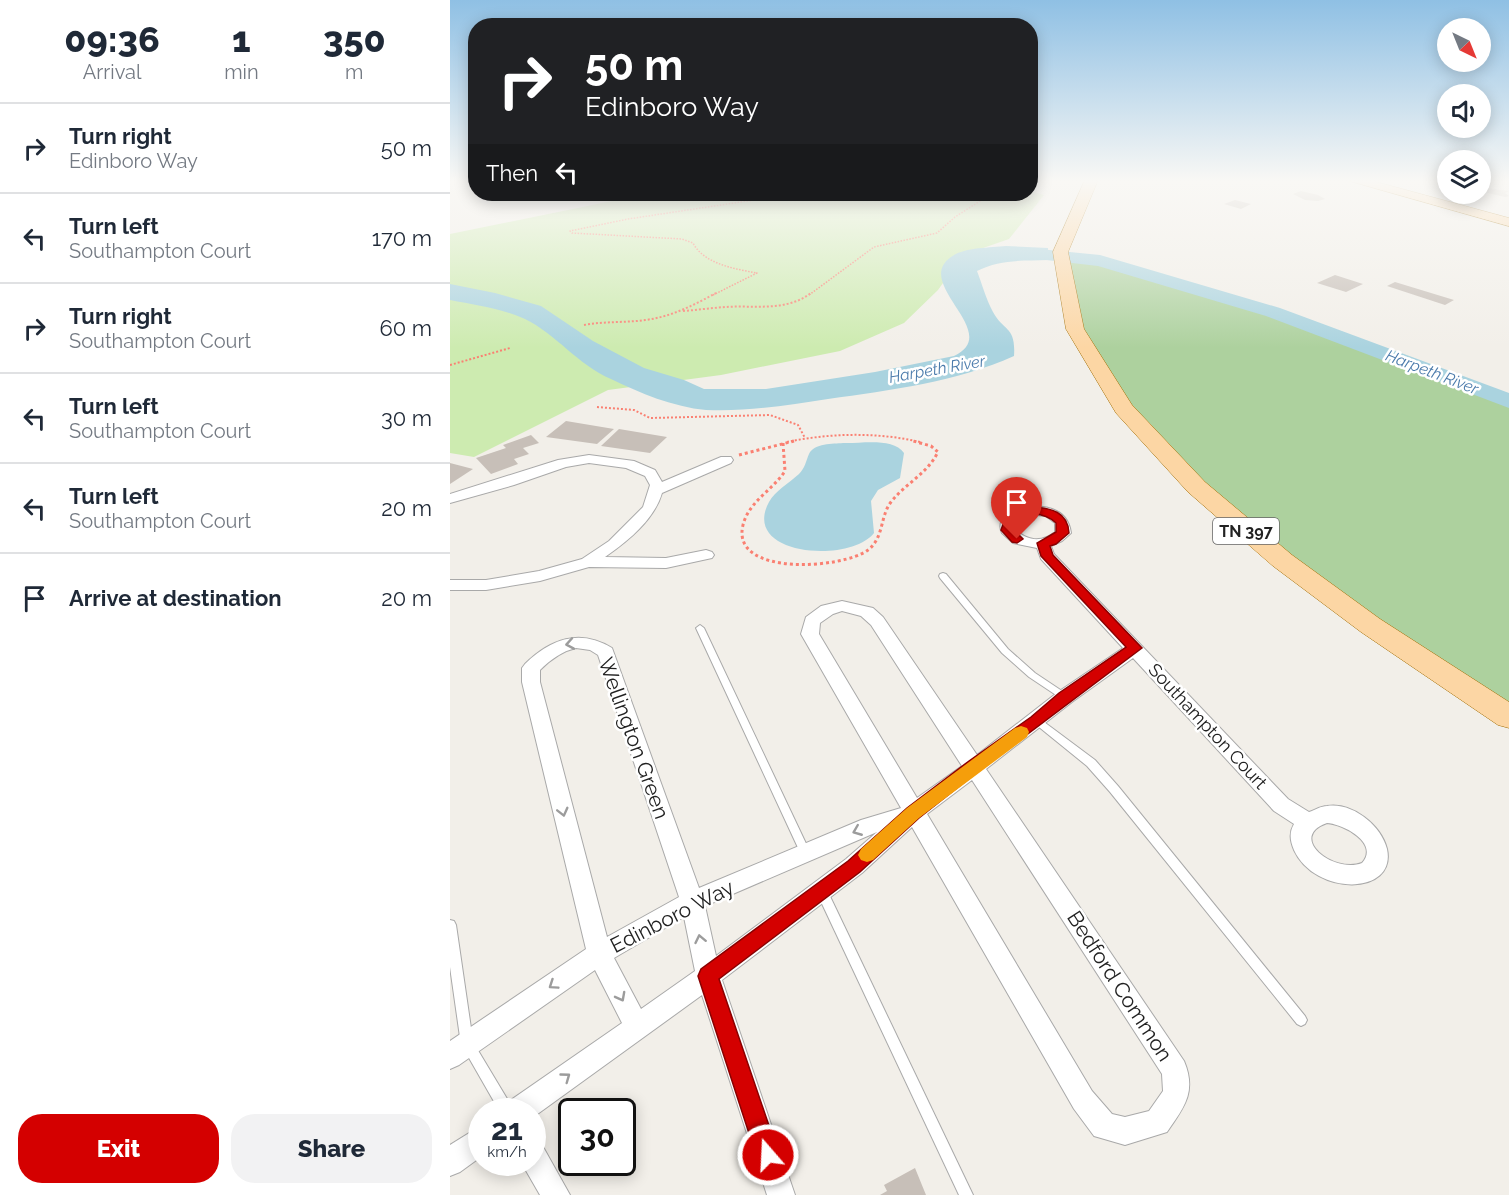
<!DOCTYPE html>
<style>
:root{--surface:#fff;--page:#f2f2f3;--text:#1f2937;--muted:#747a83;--line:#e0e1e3;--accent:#d40000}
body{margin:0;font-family:Raleway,sans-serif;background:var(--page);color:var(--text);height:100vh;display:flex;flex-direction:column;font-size:22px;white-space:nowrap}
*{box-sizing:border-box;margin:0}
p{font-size:20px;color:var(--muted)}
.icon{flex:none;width:33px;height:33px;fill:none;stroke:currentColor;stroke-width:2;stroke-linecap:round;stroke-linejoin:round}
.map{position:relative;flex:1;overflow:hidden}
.drawer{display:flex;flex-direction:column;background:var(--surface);width:450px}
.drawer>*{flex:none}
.top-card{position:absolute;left:18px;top:18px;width:570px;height:183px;border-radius:24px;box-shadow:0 3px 15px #0003;background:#202124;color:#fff;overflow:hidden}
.needle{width:39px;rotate:137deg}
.fabs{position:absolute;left:987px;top:18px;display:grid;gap:12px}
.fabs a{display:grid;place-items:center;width:54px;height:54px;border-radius:50%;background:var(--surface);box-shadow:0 3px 15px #0003;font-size:30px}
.speed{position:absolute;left:18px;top:1098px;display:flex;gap:12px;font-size:30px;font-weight:700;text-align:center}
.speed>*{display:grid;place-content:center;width:78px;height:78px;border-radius:50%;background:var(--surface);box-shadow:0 3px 15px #0003;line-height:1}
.speed small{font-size:15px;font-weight:400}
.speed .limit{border:3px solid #111;border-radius:9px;background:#fff;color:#111}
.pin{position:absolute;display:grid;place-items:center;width:51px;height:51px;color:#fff;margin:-62px -26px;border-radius:50% 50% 50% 0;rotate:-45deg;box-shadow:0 0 6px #0007}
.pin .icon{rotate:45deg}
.me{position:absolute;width:66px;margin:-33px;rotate:341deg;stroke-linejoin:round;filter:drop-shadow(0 0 4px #0008)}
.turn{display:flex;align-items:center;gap:21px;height:126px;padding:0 18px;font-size:27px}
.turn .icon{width:78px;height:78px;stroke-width:2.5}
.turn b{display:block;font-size:42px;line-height:51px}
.then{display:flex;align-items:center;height:57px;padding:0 18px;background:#0003;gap:12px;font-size:22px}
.eta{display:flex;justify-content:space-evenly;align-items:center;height:102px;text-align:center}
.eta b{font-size:36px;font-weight:800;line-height:42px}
.primary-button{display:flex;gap:12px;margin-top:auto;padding:12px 18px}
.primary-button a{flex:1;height:69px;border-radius:24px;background:var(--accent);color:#fff;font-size:24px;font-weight:800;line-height:69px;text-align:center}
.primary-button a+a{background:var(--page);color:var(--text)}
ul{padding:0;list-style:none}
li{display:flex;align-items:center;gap:18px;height:90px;padding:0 18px;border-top:2px solid var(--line)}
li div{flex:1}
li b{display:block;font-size:22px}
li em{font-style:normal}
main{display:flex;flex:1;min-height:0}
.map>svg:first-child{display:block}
.grass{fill:#cdebb0}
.forest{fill:#add19e}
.water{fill:#aad3df}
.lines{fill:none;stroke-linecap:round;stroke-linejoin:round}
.river{fill:#aad3df;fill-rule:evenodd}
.building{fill:#c7bfb8}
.lane-casing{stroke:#a9a9a9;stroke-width:2}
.street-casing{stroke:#a9a9a9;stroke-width:2}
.primary-casing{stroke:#a06b00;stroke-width:1}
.path-far2{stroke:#fa8072;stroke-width:1.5;stroke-dasharray:1.5 1.5;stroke-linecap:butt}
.path-far1{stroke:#fa8072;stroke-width:2;stroke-dasharray:2 2;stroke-linecap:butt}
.path{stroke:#fa8072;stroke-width:3;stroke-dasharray:3 3;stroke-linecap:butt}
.lane{fill:#fff;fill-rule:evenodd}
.street{fill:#fff;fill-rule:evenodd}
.primary{fill:#fcd6a4;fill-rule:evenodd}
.oneway{stroke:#9c9c9c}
.route{fill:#d40000;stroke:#8a0000;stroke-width:1.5}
.slow{fill:#f59e0b}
.labels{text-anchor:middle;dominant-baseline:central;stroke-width:5;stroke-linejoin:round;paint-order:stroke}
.far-water-label{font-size:16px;font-style:italic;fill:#4a7aab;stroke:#fff}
.shield{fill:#fff;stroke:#646464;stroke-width:1.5}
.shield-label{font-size:16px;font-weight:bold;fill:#222}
.street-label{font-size:18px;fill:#222;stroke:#fff}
.near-street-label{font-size:21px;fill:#222;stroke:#fff}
</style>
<main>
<section class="drawer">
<div class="eta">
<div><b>09:36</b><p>Arrival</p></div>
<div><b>1</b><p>min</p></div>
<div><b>350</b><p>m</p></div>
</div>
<ul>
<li><svg class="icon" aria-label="right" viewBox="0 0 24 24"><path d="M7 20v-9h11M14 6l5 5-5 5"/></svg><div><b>Turn right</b><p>Edinboro Way</p></div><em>50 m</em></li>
<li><svg class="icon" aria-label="left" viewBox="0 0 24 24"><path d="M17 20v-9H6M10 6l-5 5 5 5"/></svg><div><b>Turn left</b><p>Southampton Court</p></div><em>170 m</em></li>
<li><svg class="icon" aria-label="right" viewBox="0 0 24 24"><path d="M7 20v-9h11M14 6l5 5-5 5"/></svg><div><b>Turn right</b><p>Southampton Court</p></div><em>60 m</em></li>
<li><svg class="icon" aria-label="left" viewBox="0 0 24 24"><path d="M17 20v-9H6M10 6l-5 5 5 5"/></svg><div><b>Turn left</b><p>Southampton Court</p></div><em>30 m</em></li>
<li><svg class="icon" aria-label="left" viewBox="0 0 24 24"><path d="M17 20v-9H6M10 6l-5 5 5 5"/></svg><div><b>Turn left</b><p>Southampton Court</p></div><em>20 m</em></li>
<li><svg class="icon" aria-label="arrive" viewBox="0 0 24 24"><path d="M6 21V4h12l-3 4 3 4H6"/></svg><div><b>Arrive at destination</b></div><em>20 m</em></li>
</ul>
<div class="primary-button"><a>Exit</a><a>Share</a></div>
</section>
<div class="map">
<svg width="1059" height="1195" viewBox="0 0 1059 1195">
<rect width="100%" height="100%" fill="#f2efe9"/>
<!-- grass -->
<polygon class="grass" points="581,191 594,195 559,239 513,255 488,290 454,323 390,351 271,375 158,390 24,457 0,453 0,234 196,194 580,194"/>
<!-- forest -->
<polygon class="forest" points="611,258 650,261 823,312 1059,401 1059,717 793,529 644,365"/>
<!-- water -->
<g class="water">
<path d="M556,246L598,248V260C573,261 550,259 527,271C532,284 536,299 543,312C554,332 566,326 564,356C506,382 441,390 378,399C338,405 297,412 256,410C223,407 190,393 161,379C128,365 106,334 75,319C51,308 25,305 0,300V284L45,293L91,306L143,341L194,368L234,380L254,389H316L425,372L504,356C554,333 462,284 501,257C514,247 540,248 556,246Z"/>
<path d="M393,443C410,444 443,437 454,453L450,478L428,490L421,501L424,533C400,564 290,556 319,502C325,491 339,483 349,474C355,468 356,461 359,454C364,443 383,444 393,443Z"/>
</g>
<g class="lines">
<!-- river -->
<polygon class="river" points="579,248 650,255 830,308 1059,393 1059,408 816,316 648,266 579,258 557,261 551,260 548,256 551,252"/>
</g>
<!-- building -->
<g class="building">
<polygon points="1030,187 1059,191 1055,193 1059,196 1055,197 1030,191"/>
<polygon points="851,191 868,195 875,199 868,201 855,200 843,194"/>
<polygon points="785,200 801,204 791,209 774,204"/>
<polygon points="885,275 913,284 896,292 867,283"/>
<polygon points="945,282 1004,300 995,305 937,286"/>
<polygon points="116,421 164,429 147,444 96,437"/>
<polygon points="169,429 217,437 200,453 151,446"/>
<polygon points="81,435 89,443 73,448 79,454 64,459 68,464 41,474 26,458 56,448 53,445"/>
<polygon points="0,463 23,469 0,484"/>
<polygon points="465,1168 476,1195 430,1195 437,1191 434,1185"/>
</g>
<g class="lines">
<defs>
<g id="lane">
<polygon points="493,573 496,574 558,649 585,673 618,695 620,697 618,699 612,699 579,677 552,653 490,578 489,576 490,574"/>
<polygon points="250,625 254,628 360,852 359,855 355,857 351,855 350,852 246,628"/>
<polygon points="587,717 590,719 645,760 668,786 855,1016 857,1020 855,1024 851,1026 847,1024 660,792 637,766 584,723 582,721 584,719"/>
<polygon points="372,886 376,888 523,1195 509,1195 366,891 368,888"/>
<polygon points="0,920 4,921 6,925 23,1042 65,1112 50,1112 11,1044 0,967"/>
</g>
<g id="street">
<path d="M139,455L184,461L205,470L212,482L271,457H281L283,460L281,463L212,493C204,520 178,541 155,557L216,558L256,550L262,552L264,555L262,558L216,568L139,567L90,581L36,590H0V580H36L89,571L132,559L159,541L193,507L200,485L195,476L176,468L139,463L116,467L64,485L0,503V494L108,460Z"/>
<path d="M575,507C596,505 618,509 621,533L612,541L601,546L604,554L838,799L859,812C865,810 871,806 877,806C902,802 931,825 937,849C947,896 865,896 844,850C840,840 839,833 844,824L824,811L683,658L622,702L536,769L734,1061C747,1092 734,1107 717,1132L675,1145L644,1136L624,1109L462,827L412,873L272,980L345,1195H317L252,995L82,1118V1112H55L58,1102L172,1023L145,970L9,1065L0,1069V1041L136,949L72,682V668L75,664C100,639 130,628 162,648L249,888L411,820L451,808L351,634L356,617L371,606L392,601L423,608L433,617L527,755L608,692L673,648L591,559L587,548L563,543L552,533C545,518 562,510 575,507ZM586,515L596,516L605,523V532C592,543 576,541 565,529L570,519ZM392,611L411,616L421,625L512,766L467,798L369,634L370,623L383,614ZM126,648L140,650L148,655L229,897L157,937L90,682V670C100,660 112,651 126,648ZM522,780L712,1074L713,1091L699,1111L675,1117L662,1114L642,1091L477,814ZM877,823C893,824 930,843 912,863C883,874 837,837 877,823ZM427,832L396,859L266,956L255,906ZM234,917L245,971L191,1009L164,958Z"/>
<polygon points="32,1125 32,1156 10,1172 0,1176 0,1145"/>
<polygon points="82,1141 92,1145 120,1195 90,1195 71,1162 82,1162"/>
</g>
<g id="primary">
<polygon points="635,180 648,180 618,252 634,329 682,405 755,482 842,555 930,619 1059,702 1059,728 1048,725 911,632 823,566 738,492 666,413 616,329 603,252"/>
<polygon points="896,180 919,180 1059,218 1059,226"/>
</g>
</defs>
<!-- lane casing -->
<use href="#lane" class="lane-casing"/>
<!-- street casing -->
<use href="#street" class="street-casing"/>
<!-- primary casing -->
<use href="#primary" class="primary-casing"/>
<!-- path-far2 -->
<g class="path-far2">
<polyline points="391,194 515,194"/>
<path d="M263,295L307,273C285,269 254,264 243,243L232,239L122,233L120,231L178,219L344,194"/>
<polyline points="359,295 424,247 487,233 505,217 541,194"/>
</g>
<!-- path-far1 -->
<g class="path-far1">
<path d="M233,311C247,310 261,308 275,307C304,305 336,312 361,293"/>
<path d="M134,325C155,321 175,323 195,320C221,317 244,305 266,293"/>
<polyline points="0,365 60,348"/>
<polyline points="147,407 184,410 200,418 320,415 348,425 355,438"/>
<path d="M337,442C379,433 428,432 470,442"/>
</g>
<!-- path -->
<g class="path">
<path d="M333,443L335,471C323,490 299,501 293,525C280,577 393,569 418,550C434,538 430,516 441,502C456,483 477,474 488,452L481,446L463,441"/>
<polyline points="289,455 344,441"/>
</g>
<!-- lane -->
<use href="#lane" class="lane"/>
<!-- street -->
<use href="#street" class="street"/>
<!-- primary -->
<use href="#primary" class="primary"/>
</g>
<!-- one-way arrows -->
<defs><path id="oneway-chevron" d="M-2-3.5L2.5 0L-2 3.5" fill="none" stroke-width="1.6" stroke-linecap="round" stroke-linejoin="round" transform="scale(1.5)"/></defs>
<g class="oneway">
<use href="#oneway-chevron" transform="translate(120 644) rotate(170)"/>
<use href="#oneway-chevron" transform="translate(113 812) rotate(76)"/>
<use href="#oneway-chevron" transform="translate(407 831) rotate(158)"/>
<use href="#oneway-chevron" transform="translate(250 939) rotate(-102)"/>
<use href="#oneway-chevron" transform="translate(103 985) rotate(146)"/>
<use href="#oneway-chevron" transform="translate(171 997) rotate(62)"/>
<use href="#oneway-chevron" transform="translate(116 1077) rotate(-36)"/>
</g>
<!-- sky -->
<linearGradient id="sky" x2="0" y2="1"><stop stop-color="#8fc0e4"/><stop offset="0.52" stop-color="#f9f8f5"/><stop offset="1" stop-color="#f9f8f5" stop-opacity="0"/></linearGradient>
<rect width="1059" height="348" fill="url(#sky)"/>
<!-- route -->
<path class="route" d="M583,507C601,508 618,512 619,533L606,544L600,546L603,555L692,648L530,770L469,818L410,872L269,979L329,1155L326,1163L318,1166L310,1163L306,1155L248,976L251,969L398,861L457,808L519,761L581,717L609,693L676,647L591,556L587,543L606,532V523C593,511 569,510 563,529L573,539L567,543L562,542L551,530C556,512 566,511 583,507Z"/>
<!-- slow -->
<polygon class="slow" points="571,726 577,728 579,732 577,737 469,818 423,860 417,862 411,860 408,855 411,849 457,808 565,728"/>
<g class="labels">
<!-- far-water labels -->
<g class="far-water-label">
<text transform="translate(487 369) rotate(-10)">Harpeth River</text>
<text transform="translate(982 372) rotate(21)">Harpeth River</text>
</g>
<!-- shield labels -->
<rect class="shield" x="763" y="518" width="66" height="26" rx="4.5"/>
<g class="shield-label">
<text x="796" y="531">TN 397</text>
</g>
<!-- street labels -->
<g class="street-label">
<text transform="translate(758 726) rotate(47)">Southampton Court</text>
</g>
<!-- near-street labels -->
<g class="near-street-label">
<text transform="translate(184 738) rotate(70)">Wellington Green</text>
<text transform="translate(222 916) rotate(-27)">Edinboro Way</text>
<text transform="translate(670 986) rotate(57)">Bedford Common</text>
</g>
</g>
</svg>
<div class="fabs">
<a><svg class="needle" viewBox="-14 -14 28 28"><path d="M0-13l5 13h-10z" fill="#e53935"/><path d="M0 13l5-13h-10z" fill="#747a83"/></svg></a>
<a><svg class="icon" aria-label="sound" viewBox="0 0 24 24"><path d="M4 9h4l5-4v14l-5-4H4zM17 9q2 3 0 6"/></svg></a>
<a><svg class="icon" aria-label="layers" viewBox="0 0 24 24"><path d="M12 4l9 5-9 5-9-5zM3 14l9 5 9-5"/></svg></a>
</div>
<div class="speed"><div>21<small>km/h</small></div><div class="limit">30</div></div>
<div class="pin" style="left:567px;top:539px;background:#d93025"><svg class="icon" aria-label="arrive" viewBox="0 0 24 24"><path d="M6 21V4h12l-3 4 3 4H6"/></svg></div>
<svg class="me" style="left:318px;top:1155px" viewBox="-20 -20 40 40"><circle r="17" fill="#d40000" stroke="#fff" stroke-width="3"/><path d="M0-11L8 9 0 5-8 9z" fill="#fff"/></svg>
<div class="top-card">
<div class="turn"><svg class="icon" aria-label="right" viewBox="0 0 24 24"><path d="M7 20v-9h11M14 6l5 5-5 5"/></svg><div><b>50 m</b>Edinboro Way</div></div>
<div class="then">Then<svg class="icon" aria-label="left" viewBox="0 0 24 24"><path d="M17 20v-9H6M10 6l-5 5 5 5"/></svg></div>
</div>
</div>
</main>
